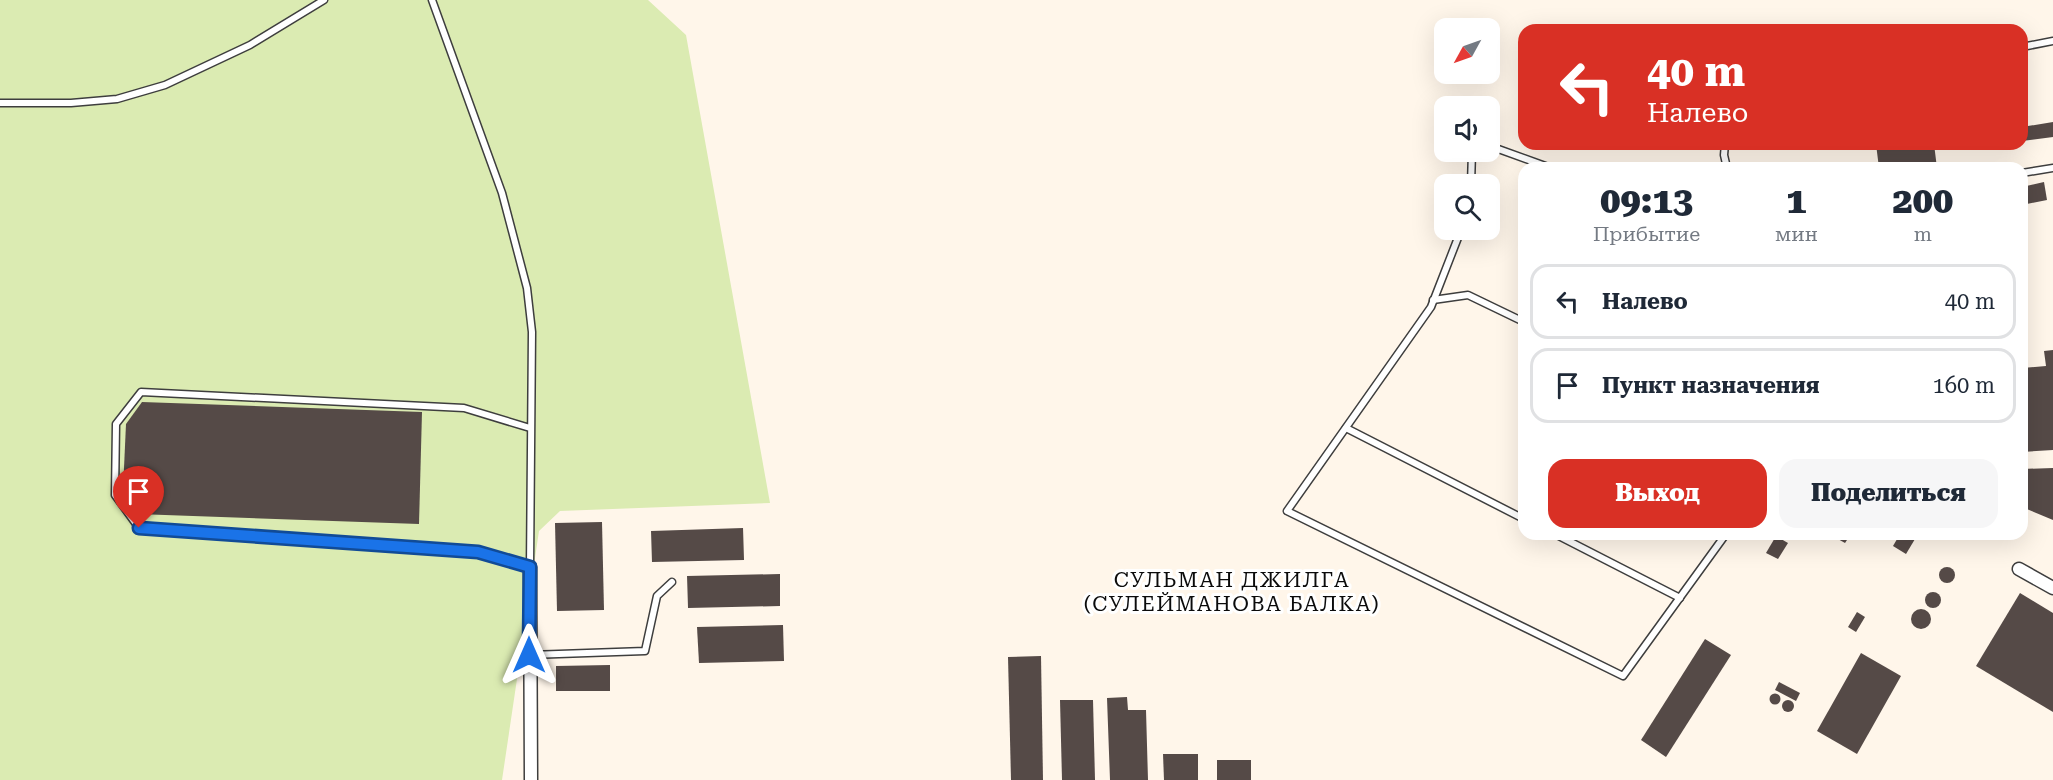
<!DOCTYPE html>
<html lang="ru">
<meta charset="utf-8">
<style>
:root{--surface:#fff;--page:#f6f6f7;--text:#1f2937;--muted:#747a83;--line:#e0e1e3;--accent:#d93025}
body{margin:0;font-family:"Roboto Serif",serif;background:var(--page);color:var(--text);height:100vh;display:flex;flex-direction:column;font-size:22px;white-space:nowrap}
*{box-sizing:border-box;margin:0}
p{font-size:20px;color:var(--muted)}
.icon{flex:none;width:33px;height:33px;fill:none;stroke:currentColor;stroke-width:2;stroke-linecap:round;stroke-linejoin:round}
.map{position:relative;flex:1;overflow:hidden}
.sheet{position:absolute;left:1518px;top:162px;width:510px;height:378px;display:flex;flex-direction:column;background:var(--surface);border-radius:18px;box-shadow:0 6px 24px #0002}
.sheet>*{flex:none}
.banner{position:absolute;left:1518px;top:24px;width:510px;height:126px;border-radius:18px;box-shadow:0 6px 24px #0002;background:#d93025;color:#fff;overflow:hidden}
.needle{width:39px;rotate:230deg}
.buttons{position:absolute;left:1434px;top:18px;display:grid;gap:12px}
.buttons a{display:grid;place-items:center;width:66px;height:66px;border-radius:12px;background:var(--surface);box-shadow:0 6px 24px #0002;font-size:30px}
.pin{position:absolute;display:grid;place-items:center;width:51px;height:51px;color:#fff;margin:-62px -26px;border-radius:50% 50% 50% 0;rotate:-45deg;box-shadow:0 0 6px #0007}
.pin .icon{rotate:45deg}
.me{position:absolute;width:66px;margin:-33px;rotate:0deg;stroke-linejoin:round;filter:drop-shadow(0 0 4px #0008)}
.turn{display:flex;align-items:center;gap:21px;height:126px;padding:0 30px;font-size:27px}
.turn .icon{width:78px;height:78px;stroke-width:2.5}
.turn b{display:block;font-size:42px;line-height:51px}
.eta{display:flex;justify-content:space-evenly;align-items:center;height:102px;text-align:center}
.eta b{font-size:36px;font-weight:800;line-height:42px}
.cta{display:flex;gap:12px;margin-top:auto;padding:12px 30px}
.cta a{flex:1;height:69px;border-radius:18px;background:var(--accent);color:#fff;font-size:24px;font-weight:800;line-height:69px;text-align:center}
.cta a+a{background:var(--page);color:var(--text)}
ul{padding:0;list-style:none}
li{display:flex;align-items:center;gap:18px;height:75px;margin:0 12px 9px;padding:0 18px;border:3px solid var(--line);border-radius:18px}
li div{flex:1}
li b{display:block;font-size:22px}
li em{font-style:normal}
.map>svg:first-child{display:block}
.green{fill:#dbebb2}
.building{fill:#554a47}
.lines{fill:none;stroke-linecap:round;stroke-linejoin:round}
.lane-casing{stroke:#3e3e3e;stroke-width:9}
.street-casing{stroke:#3e3e3e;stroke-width:15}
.lane{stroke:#fff;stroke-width:6}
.street{stroke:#fff;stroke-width:12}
.route-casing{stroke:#114b97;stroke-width:15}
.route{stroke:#1a73e8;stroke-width:10}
.labels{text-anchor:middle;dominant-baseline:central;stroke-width:6;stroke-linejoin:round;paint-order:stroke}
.neighbourhood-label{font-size:21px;letter-spacing:1.5px;fill:#0b0b0b;stroke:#fff}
</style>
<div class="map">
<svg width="2053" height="780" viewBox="0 0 2053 780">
<rect width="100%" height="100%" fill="#fff6ea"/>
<!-- green -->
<polygon class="green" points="0,0 648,0 686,35 770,503 560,511 539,531 502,780 0,780"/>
<!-- building -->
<g class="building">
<polygon points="2053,122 2053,137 2022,141 2022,127"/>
<polygon points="1876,144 1934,144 1937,168 1879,168"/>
<polygon points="1964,144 1995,144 1995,145 1965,150"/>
<polygon points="2044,182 2047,200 2022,205 2022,187"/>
<polygon points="2053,350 2053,450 2022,452 2022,368 2046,366 2044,351"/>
<polygon points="142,402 422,412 419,524 137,514 123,490 126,424"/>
<polygon points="2053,468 2053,520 2022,507 2022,469"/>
<polygon points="602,522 604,610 557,611 555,523"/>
<polygon points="743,528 744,560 652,562 651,531"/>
<polygon points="1829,534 1851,534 1845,543"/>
<polygon points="1900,534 1918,534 1906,554 1893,546"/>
<polygon points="1776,536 1788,543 1778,559 1766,553"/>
<circle cx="1947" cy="575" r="8"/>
<polygon points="780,574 780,606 688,608 687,576"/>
<circle cx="1933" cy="600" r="8"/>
<polygon points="2020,593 2053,613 2053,712 1976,666"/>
<circle cx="1921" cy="619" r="10"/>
<polygon points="1857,612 1865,617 1856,632 1848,627"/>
<polygon points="783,625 784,661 699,663 697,627"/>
<polygon points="1705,639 1731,655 1666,757 1641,740"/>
<polygon points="1861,653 1901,676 1857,754 1817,731"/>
<polygon points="1041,656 1043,780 1011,780 1008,657"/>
<polygon points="610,665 610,691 556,691 556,666"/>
<polygon points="1779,682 1800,693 1796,701 1775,690"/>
<circle cx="1775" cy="699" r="5.5"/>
<polygon points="1127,697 1128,710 1146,710 1148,780 1110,780 1107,698"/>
<polygon points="1060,700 1093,700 1095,780 1062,780"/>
<circle cx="1788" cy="706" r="6"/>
<polygon points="1163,754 1198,754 1198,780 1164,780"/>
<rect x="1217" y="760" width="34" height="20"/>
</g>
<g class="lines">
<defs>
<g id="lane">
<polyline points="432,0 502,193 527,288 532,332 530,567 478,552 139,528 115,495 116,424 141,392 464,408 530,428"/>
<polyline points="2022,47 2053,41"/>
<polyline points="0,103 71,103 117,99 165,85 250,45 324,0"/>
<polyline points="1725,144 1724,155 1727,168"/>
<polyline points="1490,146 1551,168"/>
<polyline points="2022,173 2053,168"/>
<polyline points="1471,184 1472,152"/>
<polyline points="1461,230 1431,307 1287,511 1623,676 1726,534"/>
<polyline points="1433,300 1468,295 1524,322"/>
<polyline points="1346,428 1524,519"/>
<polyline points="1555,534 1680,598"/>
<polyline points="530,655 645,651 657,596 672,582"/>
</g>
<g id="street">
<polyline points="530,567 531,780"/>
<polyline points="2019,569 2053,588"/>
</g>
</defs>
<!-- lane casing -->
<use href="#lane" class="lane-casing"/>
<!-- street casing -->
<use href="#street" class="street-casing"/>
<!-- lane -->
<use href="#lane" class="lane"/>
<!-- street -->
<use href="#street" class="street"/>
</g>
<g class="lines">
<defs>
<polyline id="route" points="139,528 478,552 530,567 529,655"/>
</defs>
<!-- route casing -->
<use href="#route" class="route-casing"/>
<!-- route -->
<use href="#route" class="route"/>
</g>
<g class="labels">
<!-- neighbourhood labels -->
<g class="neighbourhood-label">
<text x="1232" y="580">СУЛЬМАН ДЖИЛГА<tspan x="1232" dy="24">(СУЛЕЙМАНОВА БАЛКА)</tspan></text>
</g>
</g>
</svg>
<div class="buttons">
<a><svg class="needle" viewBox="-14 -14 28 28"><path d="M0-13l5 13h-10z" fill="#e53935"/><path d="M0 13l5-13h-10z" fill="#747a83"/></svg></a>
<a><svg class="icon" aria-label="sound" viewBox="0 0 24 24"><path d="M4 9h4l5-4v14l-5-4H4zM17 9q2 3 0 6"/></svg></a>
<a><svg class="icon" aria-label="search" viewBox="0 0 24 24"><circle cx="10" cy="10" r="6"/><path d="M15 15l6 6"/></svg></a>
</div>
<div class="pin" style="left:139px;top:528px;background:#d93025"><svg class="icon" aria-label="arrive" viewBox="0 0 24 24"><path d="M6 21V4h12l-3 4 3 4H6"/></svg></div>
<svg class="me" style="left:529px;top:655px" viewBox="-20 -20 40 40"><path d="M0-17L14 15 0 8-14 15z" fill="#1a73e8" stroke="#fff" stroke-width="4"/></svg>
<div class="banner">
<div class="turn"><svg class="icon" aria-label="left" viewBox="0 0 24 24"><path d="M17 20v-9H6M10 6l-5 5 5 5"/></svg><div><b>40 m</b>Налево</div></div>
</div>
<section class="sheet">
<div class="eta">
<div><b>09:13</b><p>Прибытие</p></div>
<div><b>1</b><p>мин</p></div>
<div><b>200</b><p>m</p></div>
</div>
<ul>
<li><svg class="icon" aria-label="left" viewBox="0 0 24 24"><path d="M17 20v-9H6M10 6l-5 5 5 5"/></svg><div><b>Налево</b></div><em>40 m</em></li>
<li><svg class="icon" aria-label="arrive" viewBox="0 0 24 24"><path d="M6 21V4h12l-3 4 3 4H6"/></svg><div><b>Пункт назначения</b></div><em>160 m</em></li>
</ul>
<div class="cta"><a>Выход</a><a>Поделиться</a></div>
</section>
</div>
